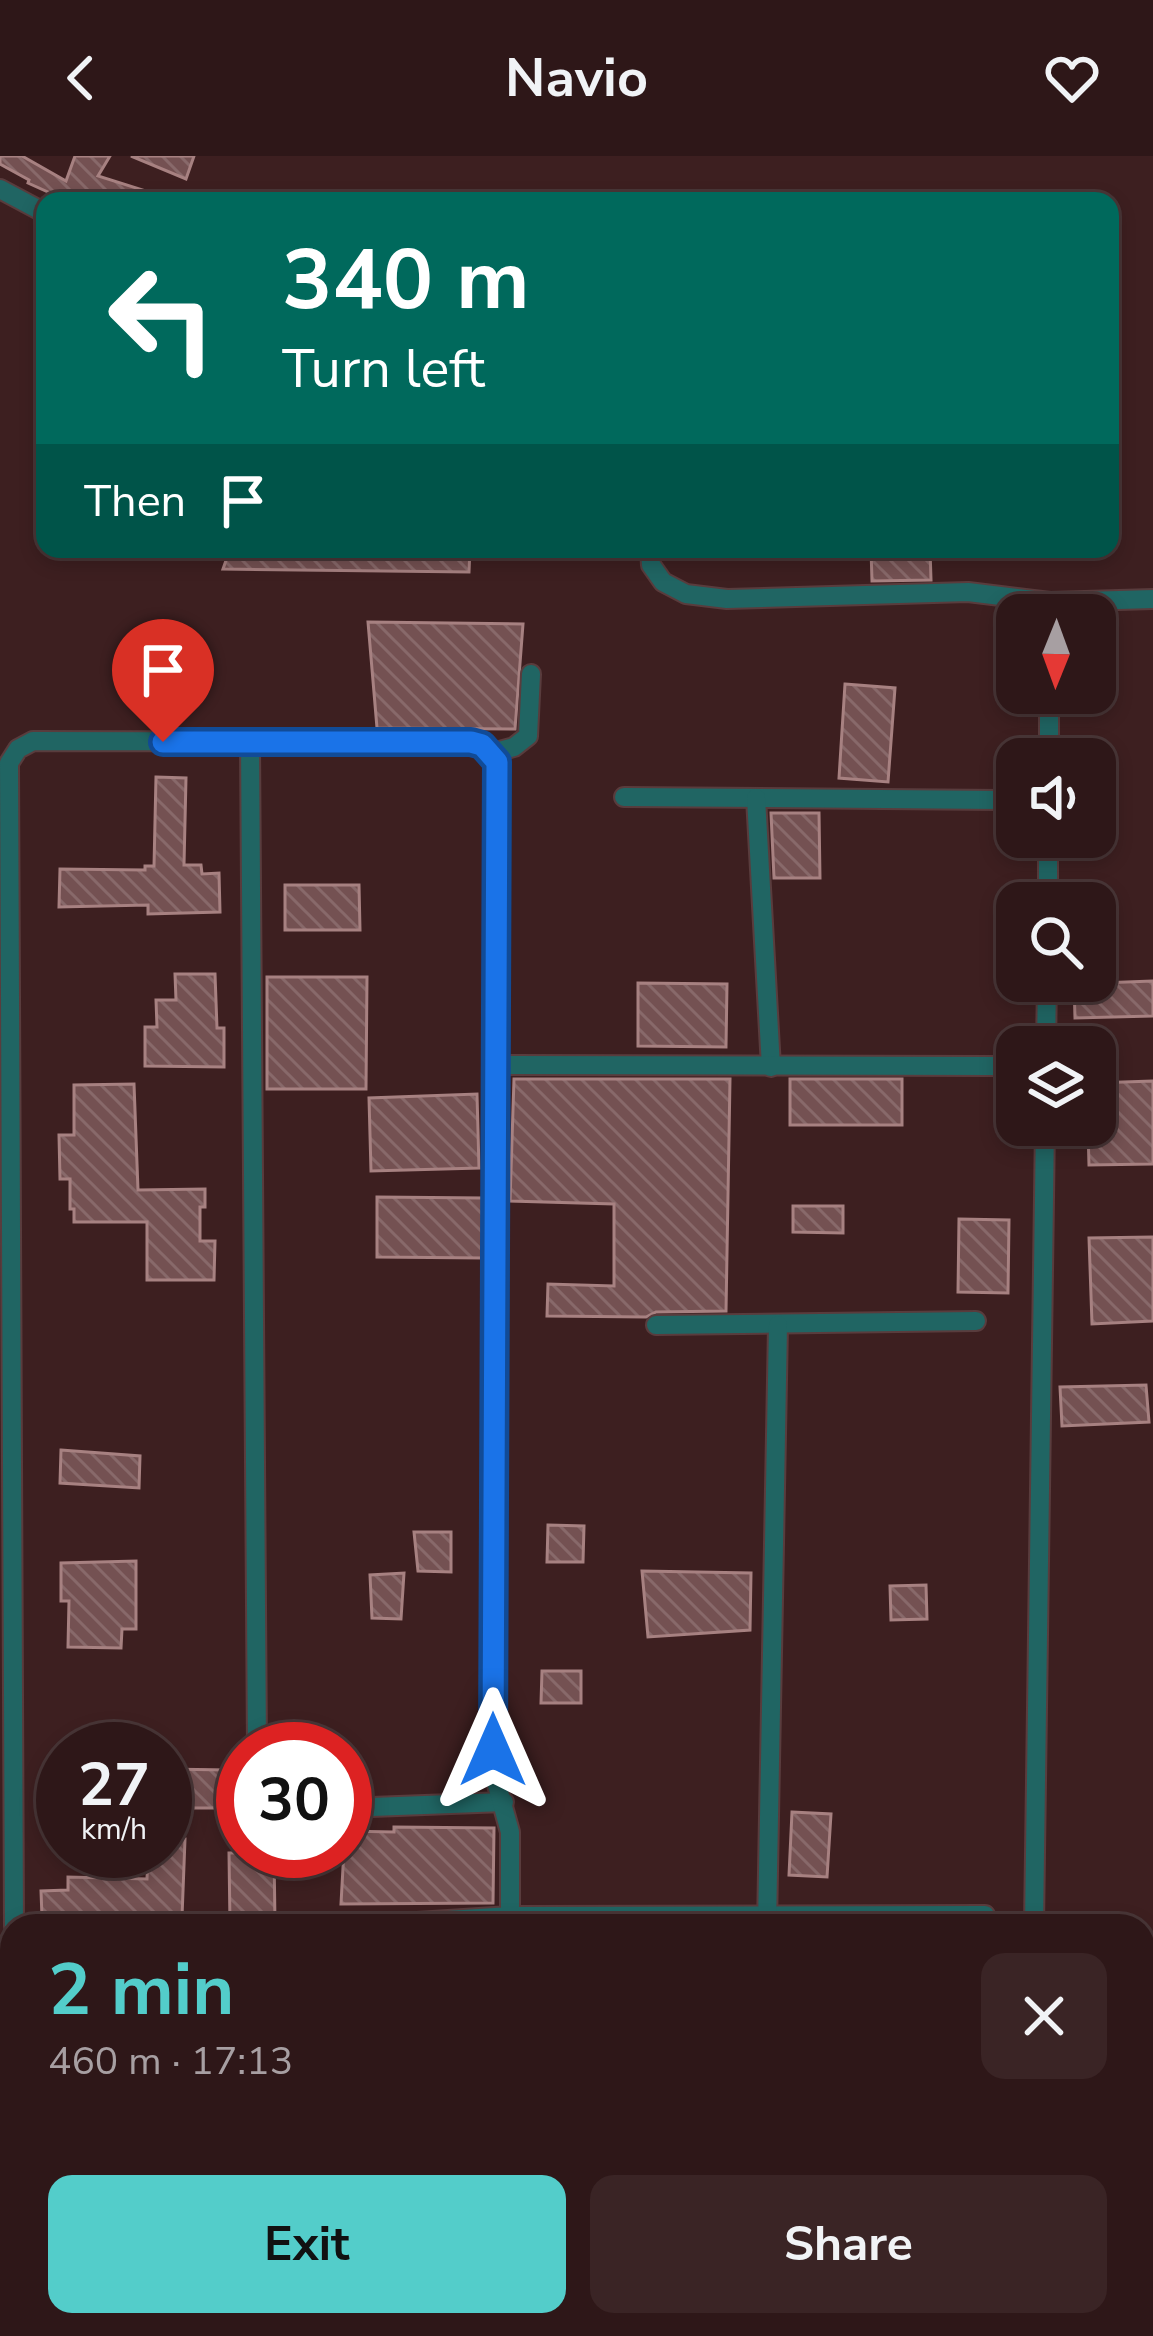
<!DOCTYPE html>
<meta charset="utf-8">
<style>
:root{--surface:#2e1718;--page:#3a2425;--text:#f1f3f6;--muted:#a79fa2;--line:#493637;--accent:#53cdca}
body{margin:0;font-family:"Nunito Sans",sans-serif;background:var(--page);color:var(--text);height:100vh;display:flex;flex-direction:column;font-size:45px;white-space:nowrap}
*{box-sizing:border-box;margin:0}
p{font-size:39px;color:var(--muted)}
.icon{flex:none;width:66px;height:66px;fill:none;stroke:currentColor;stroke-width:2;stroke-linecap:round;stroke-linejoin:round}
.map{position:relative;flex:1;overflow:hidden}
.sheet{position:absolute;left:0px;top:1758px;width:1155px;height:423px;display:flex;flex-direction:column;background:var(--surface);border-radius:36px 36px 0 0;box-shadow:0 6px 18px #0003,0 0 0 3px var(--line)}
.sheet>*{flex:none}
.hud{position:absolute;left:36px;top:36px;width:1083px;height:366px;border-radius:24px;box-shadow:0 6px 18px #0003,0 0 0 3px var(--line);background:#00695c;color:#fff;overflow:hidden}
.needle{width:78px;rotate:181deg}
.controls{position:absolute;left:996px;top:438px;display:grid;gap:24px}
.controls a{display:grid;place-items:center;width:120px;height:120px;border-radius:24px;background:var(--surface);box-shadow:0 6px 18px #0003,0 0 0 3px var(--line);font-size:60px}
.speed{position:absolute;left:36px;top:1566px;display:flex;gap:24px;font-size:60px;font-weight:700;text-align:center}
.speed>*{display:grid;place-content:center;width:156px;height:156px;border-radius:50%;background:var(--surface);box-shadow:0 6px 18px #0003,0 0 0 3px var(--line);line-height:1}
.speed small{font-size:30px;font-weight:400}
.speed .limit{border:18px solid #d22;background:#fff;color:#111}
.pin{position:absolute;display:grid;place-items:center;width:102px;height:102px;color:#fff;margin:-123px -51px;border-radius:50% 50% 50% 0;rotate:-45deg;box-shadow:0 0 12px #0007}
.pin .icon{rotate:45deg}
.me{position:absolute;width:132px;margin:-66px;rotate:0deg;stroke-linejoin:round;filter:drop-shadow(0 0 9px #0008)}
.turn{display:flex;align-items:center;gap:42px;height:252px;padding:0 48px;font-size:54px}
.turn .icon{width:156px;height:156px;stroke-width:2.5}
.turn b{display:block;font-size:84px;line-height:102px}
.then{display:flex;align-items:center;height:114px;padding:0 48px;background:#0003;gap:24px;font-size:45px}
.round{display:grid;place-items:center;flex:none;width:126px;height:126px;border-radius:24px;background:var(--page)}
.head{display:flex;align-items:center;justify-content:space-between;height:204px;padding:0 48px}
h1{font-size:72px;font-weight:700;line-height:90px;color:var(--accent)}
.cta{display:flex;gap:24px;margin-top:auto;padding:24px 48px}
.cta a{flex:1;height:138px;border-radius:24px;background:var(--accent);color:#111;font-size:48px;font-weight:700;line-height:138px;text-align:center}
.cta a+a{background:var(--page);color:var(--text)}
header{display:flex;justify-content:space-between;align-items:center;height:156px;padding:0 48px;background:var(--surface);font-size:54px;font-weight:700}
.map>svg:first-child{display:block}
.grass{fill:url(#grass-dots)}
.building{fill:url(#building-back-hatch);stroke:#a78181;stroke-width:3}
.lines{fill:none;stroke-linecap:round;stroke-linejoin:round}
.minor-casing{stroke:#593c3d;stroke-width:22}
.minor{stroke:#206563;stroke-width:18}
.route-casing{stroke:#114b97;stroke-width:30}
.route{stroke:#1a73e8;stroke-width:21}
</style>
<header><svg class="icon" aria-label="back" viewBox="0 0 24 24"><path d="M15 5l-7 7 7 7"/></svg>Navio<svg class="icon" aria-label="heart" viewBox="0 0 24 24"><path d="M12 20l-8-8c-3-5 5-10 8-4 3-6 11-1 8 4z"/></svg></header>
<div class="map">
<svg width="1153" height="2180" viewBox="0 0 1153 2180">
<defs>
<pattern id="grass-dots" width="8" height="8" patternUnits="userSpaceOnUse" patternTransform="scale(3)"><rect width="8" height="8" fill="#6c3337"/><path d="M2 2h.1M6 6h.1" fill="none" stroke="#815053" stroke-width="1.8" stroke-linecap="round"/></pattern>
<pattern id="building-back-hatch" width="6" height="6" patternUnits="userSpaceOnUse" patternTransform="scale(3)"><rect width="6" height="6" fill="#745152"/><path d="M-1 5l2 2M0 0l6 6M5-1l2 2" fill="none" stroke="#88696a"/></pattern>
</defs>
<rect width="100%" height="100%" fill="#3d1f20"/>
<!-- grass -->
<polygon class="grass" points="1143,1936 1153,1936 1153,2180 138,2180 138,2169 1143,2169"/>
<!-- building -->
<g class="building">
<polygon points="0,0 22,0 66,25 75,0 110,0 98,20 165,41 165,45 68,45 28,27 29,24 0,8"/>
<polygon points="131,0 194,0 186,23"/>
<polygon points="230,393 470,393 469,416 223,413"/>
<polygon points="871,393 930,393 931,424 872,425"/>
<polygon points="368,466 523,468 515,573 377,572"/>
<polygon points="845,528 895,532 888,626 839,622"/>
<polygon points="156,621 186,622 184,709 201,709 202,718 219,717 220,756 148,758 148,749 59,751 60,713 145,714 145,710 154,710"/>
<polygon points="771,657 819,657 820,722 774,722"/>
<polygon points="285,729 359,729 360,774 285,774"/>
<polygon points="175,818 215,818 217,872 224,872 224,911 145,910 145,871 157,871 156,844 176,844"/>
<polygon points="267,821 367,821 366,933 267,933"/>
<polygon points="1153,825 1153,860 1075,862 1074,828"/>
<polygon points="638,827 727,828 726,891 638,890"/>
<polygon points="514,923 730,923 726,1155 656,1156 646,1161 547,1160 548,1128 614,1130 614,1048 510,1045"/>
<rect x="790" y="923" width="112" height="46"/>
<polygon points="1153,925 1153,1008 1089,1009 1088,975 1095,974 1095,927"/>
<polygon points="134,928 138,1034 205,1033 205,1051 200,1051 200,1085 215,1085 214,1124 147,1124 147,1066 74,1066 74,1053 70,1053 70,1023 60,1023 59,979 74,979 74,929"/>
<polygon points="477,938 479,1012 371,1015 369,942"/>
<polygon points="377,1041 483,1042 483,1102 377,1101"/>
<polygon points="793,1050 843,1050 843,1077 793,1076"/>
<polygon points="959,1063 1009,1064 1008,1137 958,1136"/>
<polygon points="1153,1081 1153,1165 1092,1168 1089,1082"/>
<polygon points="1146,1229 1149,1266 1062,1270 1060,1231"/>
<polygon points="61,1294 140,1300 139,1332 60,1327"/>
<polygon points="548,1369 584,1370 583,1406 547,1406"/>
<polygon points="414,1376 451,1376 451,1416 418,1415"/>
<polygon points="136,1405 136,1473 122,1473 121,1492 68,1491 69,1445 61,1445 61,1407"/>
<polygon points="642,1415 751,1417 750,1474 648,1481"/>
<polygon points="404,1417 401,1463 372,1462 370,1419"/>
<polygon points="926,1429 927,1463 891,1464 890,1430"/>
<polygon points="542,1515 581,1515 581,1547 541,1547"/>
<polygon points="165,1613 227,1614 227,1652 165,1652"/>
<polygon points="792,1656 831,1658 827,1721 789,1719"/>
<polygon points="394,1671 494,1672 493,1747 341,1748 345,1675 394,1676"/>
<polygon points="165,1683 185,1683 182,1761 42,1761 41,1735 68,1734 68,1721 147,1723 148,1695 165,1695"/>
<polygon points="274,1696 275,1767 230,1768 229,1697"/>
</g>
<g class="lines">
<defs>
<g id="minor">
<polyline points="0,33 45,57"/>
<polyline points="650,393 651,409 663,426 686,438 727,443 968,436 1050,446"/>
<polyline points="1050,459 1050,446 1153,443"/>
<polyline points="250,587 257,1593"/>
<polyline points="492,597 514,591 528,580 531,518"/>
<polyline points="1049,603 1049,537"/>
<polyline points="624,641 1002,644"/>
<polyline points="756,642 771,911"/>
<polyline points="1048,747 1048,681"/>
<polyline points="1046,891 1047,825"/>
<polyline points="497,909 997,910"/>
<polyline points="656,1169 976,1165"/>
<polyline points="345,1652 504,1646"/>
<polyline points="510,1760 985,1759"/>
<polyline points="14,1770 9,607 18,593 33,585 471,586 492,597 499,620 493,1594 494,1618 510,1676 510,1760 355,1770"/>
<polyline points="767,1770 778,1169"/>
<polyline points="1034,1770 1045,969"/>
<polyline points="0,1899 12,1898"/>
<polyline points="1143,1908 1153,1908"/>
</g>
</defs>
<!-- minor casing -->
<use href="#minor" class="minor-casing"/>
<!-- minor -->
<use href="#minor" class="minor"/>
</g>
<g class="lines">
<defs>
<polyline id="route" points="163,586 471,586 482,589 497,606 493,1594"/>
</defs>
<!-- route casing -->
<use href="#route" class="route-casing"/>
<!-- route -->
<use href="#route" class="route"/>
</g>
</svg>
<div class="controls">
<a><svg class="needle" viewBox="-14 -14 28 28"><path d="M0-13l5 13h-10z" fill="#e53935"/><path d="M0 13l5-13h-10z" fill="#a79fa2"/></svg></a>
<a><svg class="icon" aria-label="sound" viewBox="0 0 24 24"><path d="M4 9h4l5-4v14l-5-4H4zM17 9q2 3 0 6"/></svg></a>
<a><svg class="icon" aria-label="search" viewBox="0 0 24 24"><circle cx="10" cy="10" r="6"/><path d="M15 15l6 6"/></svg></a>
<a><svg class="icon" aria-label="layers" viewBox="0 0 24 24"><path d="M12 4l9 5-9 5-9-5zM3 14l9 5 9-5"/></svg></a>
</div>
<div class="speed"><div>27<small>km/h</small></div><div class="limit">30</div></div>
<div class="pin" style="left:163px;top:586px;background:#d93025"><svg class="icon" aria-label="arrive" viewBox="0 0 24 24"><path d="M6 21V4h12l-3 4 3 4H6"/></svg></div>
<svg class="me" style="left:493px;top:1594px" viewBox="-20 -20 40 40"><path d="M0-17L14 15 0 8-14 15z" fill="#1a73e8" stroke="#fff" stroke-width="4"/></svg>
<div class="hud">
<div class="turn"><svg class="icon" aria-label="left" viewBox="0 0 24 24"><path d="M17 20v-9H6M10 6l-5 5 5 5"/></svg><div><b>340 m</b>Turn left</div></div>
<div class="then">Then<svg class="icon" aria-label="arrive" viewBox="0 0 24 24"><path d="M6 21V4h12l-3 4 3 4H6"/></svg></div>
</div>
<section class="sheet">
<div class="head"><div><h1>2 min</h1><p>460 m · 17:13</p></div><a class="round"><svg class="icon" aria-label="close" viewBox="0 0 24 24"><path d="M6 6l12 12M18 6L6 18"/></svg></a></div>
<div class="cta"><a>Exit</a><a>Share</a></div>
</section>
</div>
